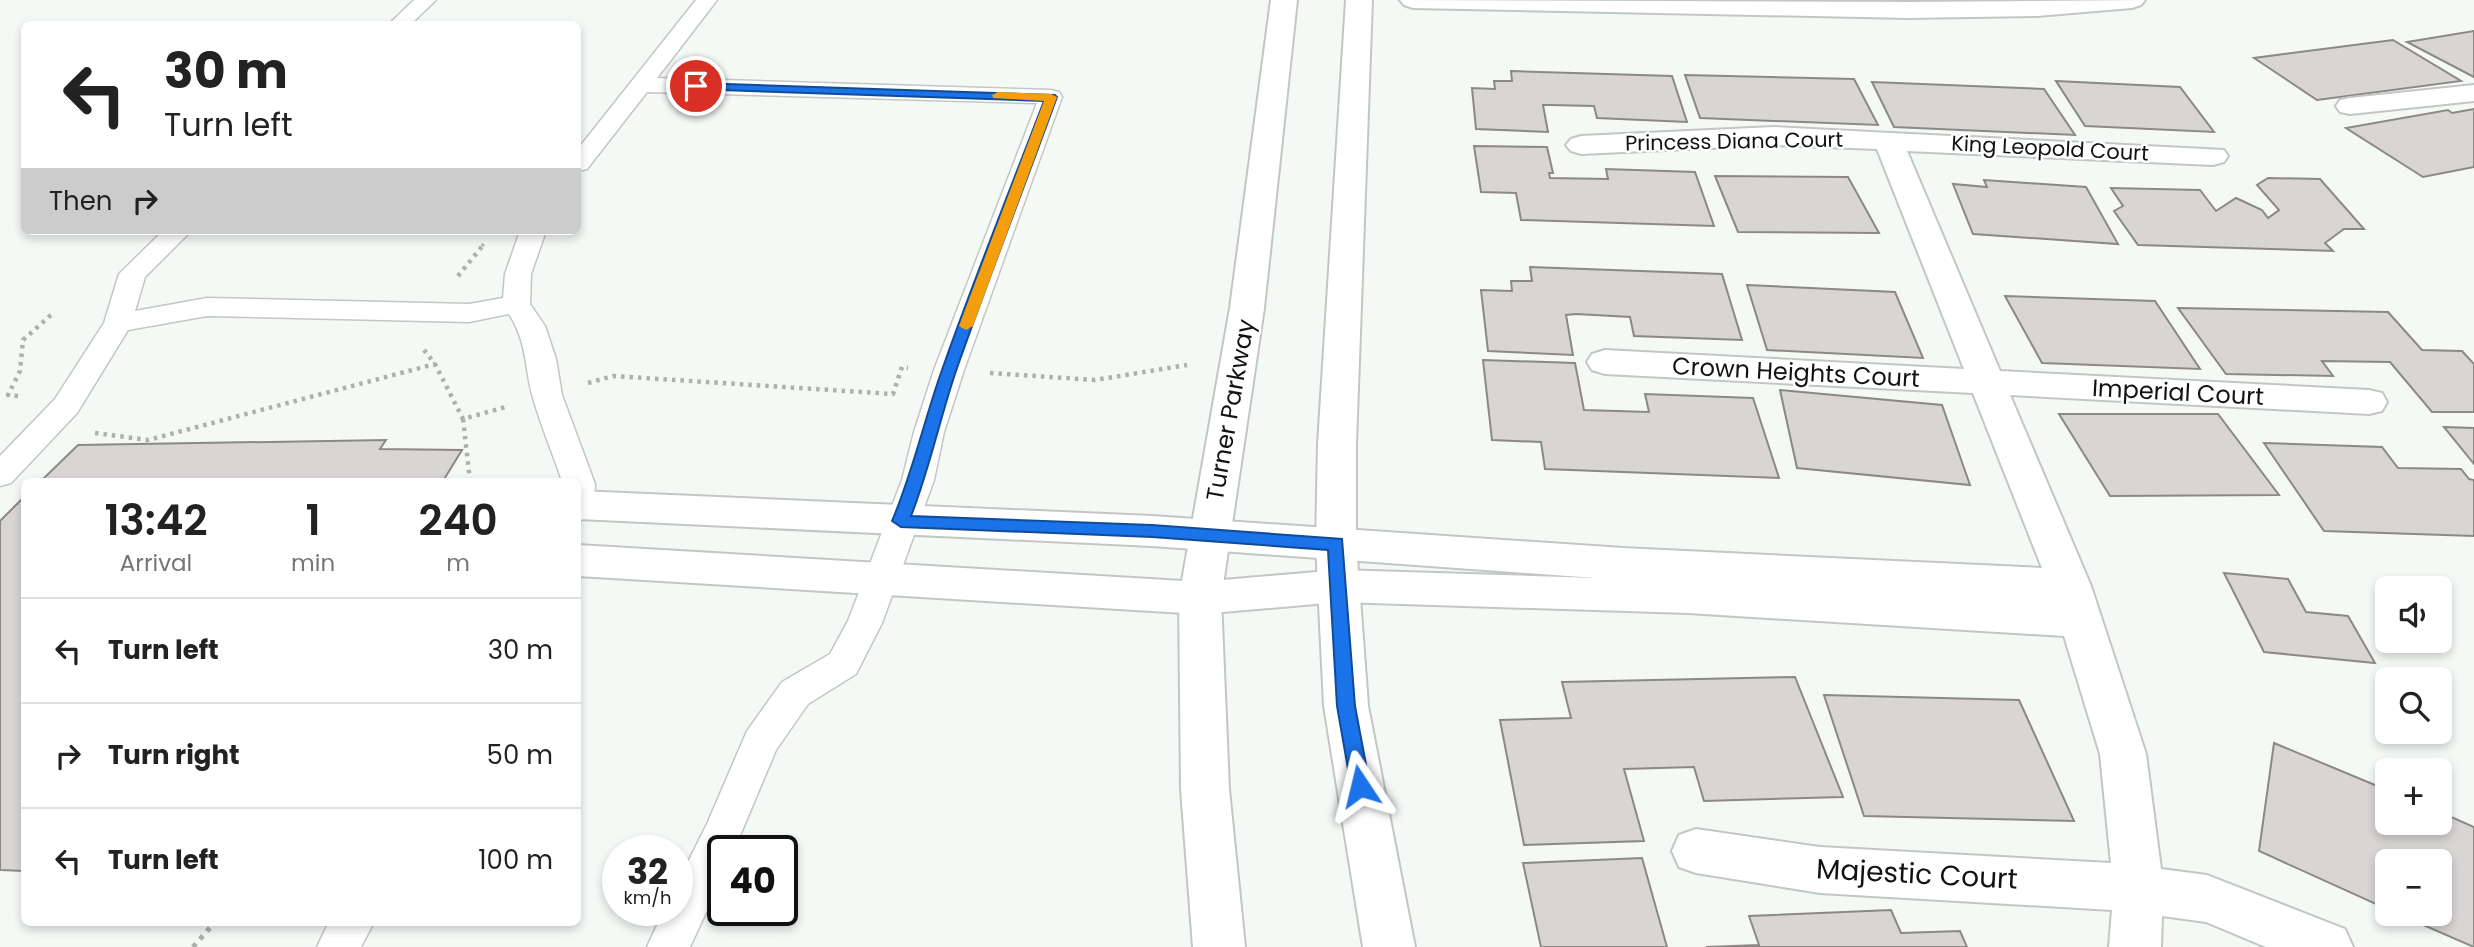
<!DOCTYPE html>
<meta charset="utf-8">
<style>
:root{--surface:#fff;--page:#f2f2f2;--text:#222;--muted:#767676;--line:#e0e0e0}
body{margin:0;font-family:Poppins,sans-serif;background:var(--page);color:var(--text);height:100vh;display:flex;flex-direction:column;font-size:26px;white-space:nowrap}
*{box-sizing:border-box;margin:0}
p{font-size:23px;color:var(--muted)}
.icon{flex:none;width:38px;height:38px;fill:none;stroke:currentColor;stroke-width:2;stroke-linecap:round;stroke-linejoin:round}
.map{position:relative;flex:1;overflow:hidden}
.sheet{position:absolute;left:21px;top:478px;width:560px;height:448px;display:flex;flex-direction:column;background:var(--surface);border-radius:10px;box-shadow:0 4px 10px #0003}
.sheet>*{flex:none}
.hud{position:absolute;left:21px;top:21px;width:560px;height:214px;border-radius:10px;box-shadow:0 4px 10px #0003;background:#fff;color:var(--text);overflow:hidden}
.fabs{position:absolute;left:2375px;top:576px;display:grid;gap:14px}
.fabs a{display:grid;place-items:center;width:77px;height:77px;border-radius:10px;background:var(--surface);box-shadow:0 4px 10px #0003;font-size:35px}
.speed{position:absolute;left:602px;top:835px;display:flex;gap:14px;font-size:35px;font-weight:700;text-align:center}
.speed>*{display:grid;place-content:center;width:91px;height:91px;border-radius:50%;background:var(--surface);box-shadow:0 4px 10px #0003;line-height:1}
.speed small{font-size:18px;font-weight:400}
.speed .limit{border:4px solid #111;border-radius:10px;background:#fff;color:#111}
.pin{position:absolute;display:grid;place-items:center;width:60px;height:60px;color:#fff;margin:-30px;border:4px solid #fff;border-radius:50%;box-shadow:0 2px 7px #0007}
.me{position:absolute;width:77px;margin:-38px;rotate:350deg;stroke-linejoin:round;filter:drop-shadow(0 0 5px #0008)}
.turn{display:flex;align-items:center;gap:24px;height:147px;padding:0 28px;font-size:32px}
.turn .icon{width:91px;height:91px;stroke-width:2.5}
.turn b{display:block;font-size:49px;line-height:60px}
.then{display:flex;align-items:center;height:66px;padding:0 28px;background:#0003;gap:14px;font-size:26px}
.eta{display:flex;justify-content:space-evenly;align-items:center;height:119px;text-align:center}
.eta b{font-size:42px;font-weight:600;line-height:49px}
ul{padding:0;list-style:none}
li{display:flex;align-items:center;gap:21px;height:105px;padding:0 28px;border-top:2px solid var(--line)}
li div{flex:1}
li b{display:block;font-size:26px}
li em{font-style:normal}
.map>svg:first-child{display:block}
.building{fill:#dad5d5;stroke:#8c8887;stroke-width:2}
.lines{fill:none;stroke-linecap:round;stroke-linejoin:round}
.lane-casing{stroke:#c3c7c4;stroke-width:3}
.street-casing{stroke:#c3c7c4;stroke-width:4}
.secondary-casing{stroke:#c3c7c4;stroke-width:4}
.path-far2{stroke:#adb1ae;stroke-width:3.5;stroke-dasharray:2.5 3.5;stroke-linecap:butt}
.path-far1{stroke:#adb1ae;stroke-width:4.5;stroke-dasharray:3.5 5;stroke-linecap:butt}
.path{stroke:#adb1ae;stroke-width:5;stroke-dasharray:4.5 6;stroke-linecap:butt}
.lane{fill:#fff;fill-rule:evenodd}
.street{fill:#fff;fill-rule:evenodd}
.secondary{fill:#fff;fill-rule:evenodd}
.route{fill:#1a73e8;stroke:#114b97;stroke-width:2}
.slow{fill:#f59e0b}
.labels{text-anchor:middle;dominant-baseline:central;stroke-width:5;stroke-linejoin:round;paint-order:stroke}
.far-street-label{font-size:21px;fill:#111312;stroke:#fff}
.street-label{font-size:24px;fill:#111312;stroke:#fff}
.near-street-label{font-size:28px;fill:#111312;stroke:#fff}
</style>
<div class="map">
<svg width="2474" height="947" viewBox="0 0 2474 947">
<rect width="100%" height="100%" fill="#f5f9f6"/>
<!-- building -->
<g class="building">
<polygon points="2474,31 2474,77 2407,42"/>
<polygon points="2393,40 2461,81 2317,100 2254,58"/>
<polygon points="1511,71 1672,76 1687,122 1597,118 1594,106 1550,105 1543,105 1548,132 1476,129 1472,88 1495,89 1494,81 1512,81"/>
<polygon points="1685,75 1854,79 1878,125 1700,118"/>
<polygon points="2056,81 2180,87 2214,132 2085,126"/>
<polygon points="1872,82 2044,89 2075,135 1894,127"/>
<polygon points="2474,109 2474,167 2423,177 2346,128 2448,110 2452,113"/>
<polygon points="1474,146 1547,147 1553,173 1549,173 1550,178 1608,179 1606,169 1695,172 1714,226 1521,220 1516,193 1481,192"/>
<polygon points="1715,176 1848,177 1879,233 1738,232"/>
<polygon points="2268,178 2320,179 2364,229 2344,229 2325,243 2333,251 2138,245 2114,211 2123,206 2111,188 2200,190 2216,211 2236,198 2262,210 2268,218 2279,210 2257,185"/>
<polygon points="1984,180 2086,187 2118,244 1973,234 1953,184 1987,187"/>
<polygon points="1530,267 1722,274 1742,340 1634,336 1630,317 1576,314 1566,315 1573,355 1488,351 1481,290 1512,291 1511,281 1532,281"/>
<polygon points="1747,285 1895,292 1923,358 1767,350"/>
<polygon points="2005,296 2155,301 2200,369 2042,363"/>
<polygon points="2178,308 2388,312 2422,350 2462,351 2474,364 2474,412 2432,412 2390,362 2322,361 2333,376 2226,374"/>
<polygon points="1483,360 1575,363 1584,410 1649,412 1645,394 1753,398 1779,478 1545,469 1541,442 1492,440"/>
<polygon points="1780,390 1942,405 1970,485 1797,468"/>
<polygon points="2059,414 2218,414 2279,495 2110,496"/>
<polygon points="2444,427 2474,428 2474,464"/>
<polygon points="386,440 380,449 462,450 443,481 41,481 78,445"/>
<polygon points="2264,443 2382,447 2398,468 2461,469 2469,479 2474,480 2474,536 2324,531"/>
<polygon points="24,497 24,871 0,870 0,521"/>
<polygon points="2224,573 2288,579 2306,612 2348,616 2375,663 2264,652"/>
<polygon points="1795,677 1843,797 1704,801 1694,767 1624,769 1644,841 1524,845 1500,720 1571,718 1562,682"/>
<polygon points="1824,695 2019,700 2074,821 1864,816"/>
<polygon points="2274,743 2387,790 2387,822 2440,822 2440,812 2474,827 2474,947 2398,914 2440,914 2440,861 2387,861 2387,909 2259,851"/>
<polygon points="1642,858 1667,947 1541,947 1523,863"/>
<polygon points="1891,910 1901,933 1960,931 1967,947 1706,947 1759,945 1749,916"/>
</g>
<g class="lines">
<defs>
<g id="lane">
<polygon points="414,0 436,0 411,24 389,24"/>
<polygon points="696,0 717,0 657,78 1051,90 1059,92 1062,97 964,370 944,432 934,480 882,623 856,674 808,704 776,750 734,850 723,850 723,876 690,947 647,947 664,910 677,910 677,884 707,824 747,731 782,682 830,654 848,621 902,480 914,432 934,370 1037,103 647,92 587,169 578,171 578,149"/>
<path d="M163,231H191L145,277L135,311L207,298L469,304L503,298L505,274L520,231H546L531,274L530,304L545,326L556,359L562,395L595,484L594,509L589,517L578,521V481H562C553,454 541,426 533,398C524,367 528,344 509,314L469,322L207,316L128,330L77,413L11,483L0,486V456L55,399L104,323L119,274Z"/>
<polygon points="329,922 374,922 361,947 317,947"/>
</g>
<g id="street">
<polygon points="2474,85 2474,101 2350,114 2340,112 2336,106 2340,100 2350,98"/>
<polygon points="1774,127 2224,150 2228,156 2224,162 2213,165 1907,151 2000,371 2369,390 2382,393 2387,402 2382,411 2369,414 2010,395 2091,586 2146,754 2161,869 2207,875 2345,929 2353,947 2266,947 2206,922 2162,916 2161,947 2109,947 2112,910 1820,893 1696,873 1679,867 1672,851 1679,835 1696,829 1820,847 2111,863 2100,754 2064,636 1688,613 1339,602 1200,614 578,576 578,545 1200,582 1339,570 1595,578 1152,546 579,519 579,491 1152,516 1623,548 2042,568 1973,393 1605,374 1592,370 1587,362 1592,354 1605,350 1964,369 1877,149 1774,145 1581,154 1571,151 1566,145 1571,139 1581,136"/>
</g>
<g id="secondary">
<polygon points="1271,0 1297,0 1264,308 1221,598 1229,789 1245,947 1193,947 1181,789 1179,598 1230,308"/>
<polygon points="1346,0 1372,0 1356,444 1356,544 1368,706 1415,947 1363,947 1324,706 1316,544 1318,444"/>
<polygon points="1400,0 1909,2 2145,0 2141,5 2132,8 2037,16 1909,18 1413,8 1404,5"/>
</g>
</defs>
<!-- lane casing -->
<use href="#lane" class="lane-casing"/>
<!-- street casing -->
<use href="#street" class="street-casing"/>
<!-- secondary casing -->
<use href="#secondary" class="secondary-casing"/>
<!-- path-far2 -->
<polyline class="path-far2" points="482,246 485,242"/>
<!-- path-far1 -->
<g class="path-far1">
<polyline points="458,276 484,244"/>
<polyline points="424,350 435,364 463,419 509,406"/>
<polyline points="990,373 1095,380 1187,365"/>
<polyline points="588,383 613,376 893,394 902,367 908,368"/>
<polyline points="18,396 8,395 20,371 23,340 52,314"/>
<polyline points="463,419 470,481"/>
<polyline points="95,433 148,440 435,364"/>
</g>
<!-- path -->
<polyline class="path" points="193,947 215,922"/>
<!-- lane -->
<use href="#lane" class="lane"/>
<!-- street -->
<use href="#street" class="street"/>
<!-- secondary -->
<use href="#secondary" class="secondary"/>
</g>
<!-- route -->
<path class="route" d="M696,83L1055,95L1057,97C1024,188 989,277 957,368C940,417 930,468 911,516L1152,525L1342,539L1355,706L1370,786L1367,792L1360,795L1354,792L1351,786L1337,706L1328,550L1152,537L901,527L892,521C913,472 924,420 942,370C974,279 1010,190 1044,101L692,89V84Z"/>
<!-- slow -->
<polygon class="slow" points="998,92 1051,94 1057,97 973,326 966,330 959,326 1044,101 993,98 992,95"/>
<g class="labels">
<!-- far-street labels -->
<g class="far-street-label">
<text transform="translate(1734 141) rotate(-1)">Princess Diana Court</text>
<text transform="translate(2050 148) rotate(3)">King Leopold Court</text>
</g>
<!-- street labels -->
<g class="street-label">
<text transform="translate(1796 372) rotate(3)">Crown Heights Court</text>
<text transform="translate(2178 392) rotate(3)">Imperial Court</text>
<text transform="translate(1230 410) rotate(-80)">Turner Parkway</text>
</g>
<!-- near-street labels -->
<g class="near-street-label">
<text transform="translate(1917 874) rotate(3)">Majestic Court</text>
</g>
</g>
</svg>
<div class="fabs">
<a><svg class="icon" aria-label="sound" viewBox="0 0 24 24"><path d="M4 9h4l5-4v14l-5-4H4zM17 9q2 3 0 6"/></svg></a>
<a><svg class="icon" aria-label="search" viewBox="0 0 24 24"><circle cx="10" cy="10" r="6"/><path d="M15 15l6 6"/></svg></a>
<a>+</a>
<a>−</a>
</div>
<div class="speed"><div>32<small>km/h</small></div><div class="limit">40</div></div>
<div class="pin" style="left:696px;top:86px;background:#d93025"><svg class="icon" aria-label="arrive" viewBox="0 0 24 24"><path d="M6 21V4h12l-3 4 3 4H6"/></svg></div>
<svg class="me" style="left:1360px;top:786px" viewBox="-20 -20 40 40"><path d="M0-17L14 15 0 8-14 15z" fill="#1a73e8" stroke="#fff" stroke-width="4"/></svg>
<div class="hud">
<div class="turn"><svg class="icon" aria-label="left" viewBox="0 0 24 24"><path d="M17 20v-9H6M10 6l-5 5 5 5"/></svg><div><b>30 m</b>Turn left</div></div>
<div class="then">Then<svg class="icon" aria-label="right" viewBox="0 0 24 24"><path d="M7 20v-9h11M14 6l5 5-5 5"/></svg></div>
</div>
<section class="sheet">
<div class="eta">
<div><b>13:42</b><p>Arrival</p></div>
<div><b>1</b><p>min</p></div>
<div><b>240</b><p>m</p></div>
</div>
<ul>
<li><svg class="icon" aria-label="left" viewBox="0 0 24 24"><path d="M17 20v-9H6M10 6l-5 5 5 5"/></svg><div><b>Turn left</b></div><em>30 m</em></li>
<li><svg class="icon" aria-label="right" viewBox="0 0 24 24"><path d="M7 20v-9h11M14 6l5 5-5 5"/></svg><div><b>Turn right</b></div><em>50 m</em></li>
<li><svg class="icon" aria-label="left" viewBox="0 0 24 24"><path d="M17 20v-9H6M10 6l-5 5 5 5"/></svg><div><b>Turn left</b></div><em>100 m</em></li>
</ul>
</section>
</div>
